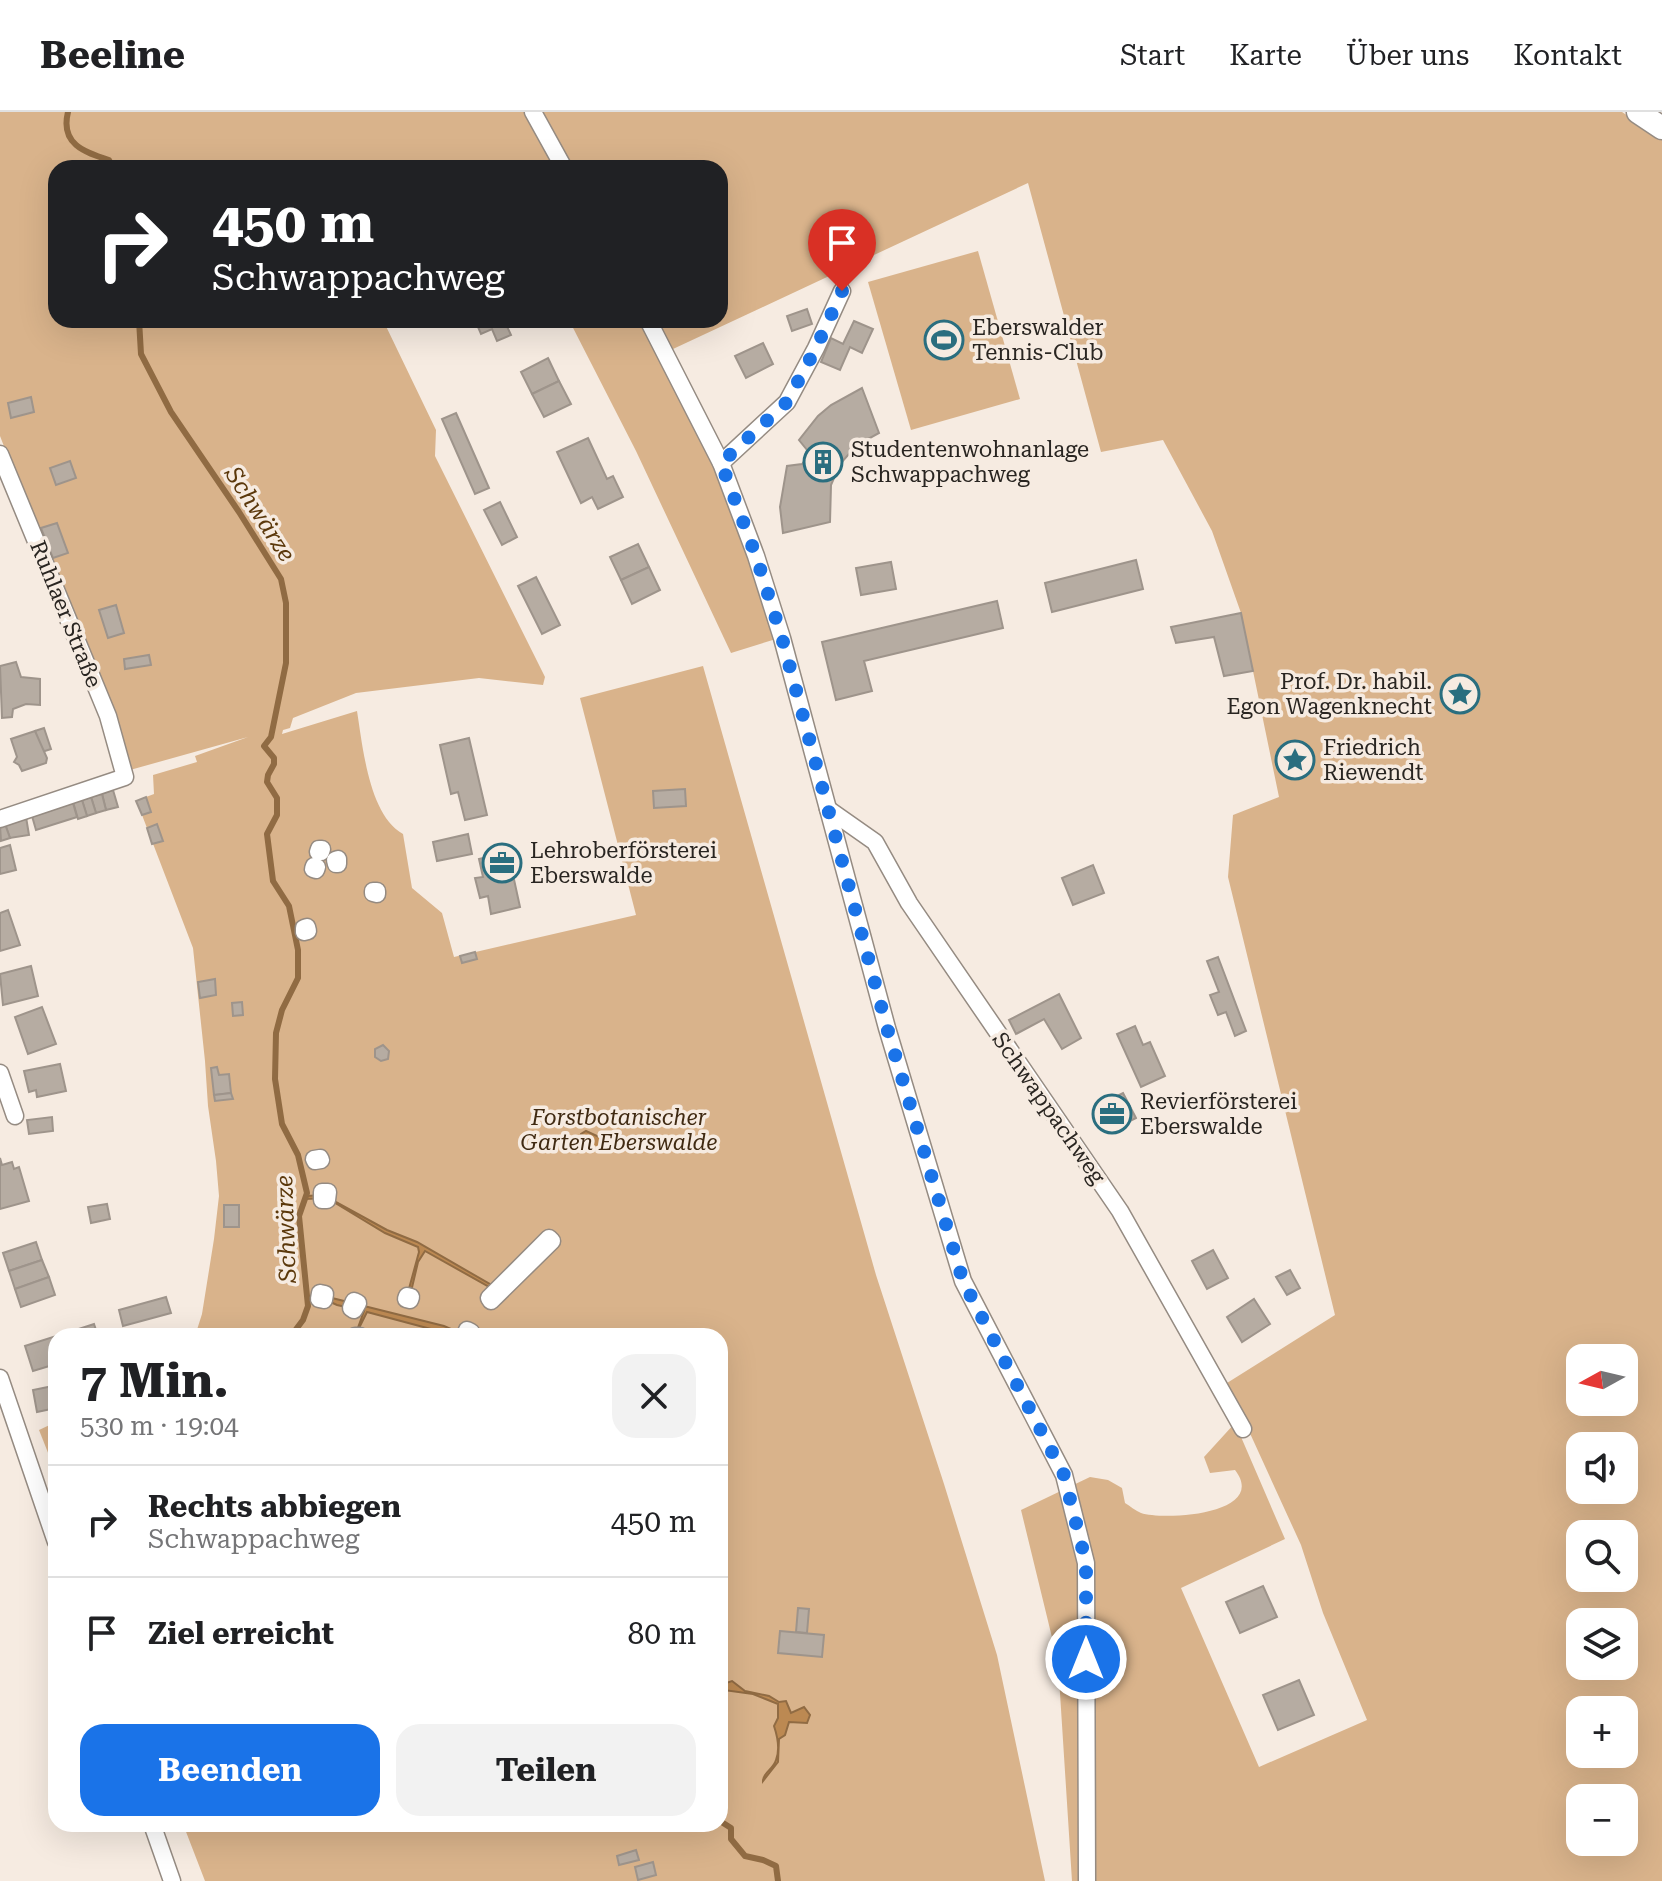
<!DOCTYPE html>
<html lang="de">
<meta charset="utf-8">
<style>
:root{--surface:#fff;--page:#f2f2f2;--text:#202124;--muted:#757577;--line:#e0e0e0;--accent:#1a73e8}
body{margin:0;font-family:"Roboto Serif",serif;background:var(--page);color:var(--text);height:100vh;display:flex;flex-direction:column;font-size:30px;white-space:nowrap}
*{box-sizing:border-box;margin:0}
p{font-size:26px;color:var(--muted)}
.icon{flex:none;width:44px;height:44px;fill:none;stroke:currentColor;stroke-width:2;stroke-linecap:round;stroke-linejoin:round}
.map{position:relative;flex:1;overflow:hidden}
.drawer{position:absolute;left:48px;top:1216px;width:680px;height:504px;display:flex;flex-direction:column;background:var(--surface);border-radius:24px;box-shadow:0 8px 32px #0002}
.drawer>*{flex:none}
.guide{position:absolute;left:48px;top:48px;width:680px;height:168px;border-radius:24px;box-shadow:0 8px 32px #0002;background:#202124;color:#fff;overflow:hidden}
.needle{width:52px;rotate:262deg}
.controls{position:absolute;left:1566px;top:1232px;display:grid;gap:16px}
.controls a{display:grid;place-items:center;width:72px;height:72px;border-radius:16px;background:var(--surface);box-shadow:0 8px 32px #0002;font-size:40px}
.pin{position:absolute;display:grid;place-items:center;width:68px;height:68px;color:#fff;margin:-82px -34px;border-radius:50% 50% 50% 0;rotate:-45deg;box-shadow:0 0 8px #0007}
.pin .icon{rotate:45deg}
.me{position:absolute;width:88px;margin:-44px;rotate:0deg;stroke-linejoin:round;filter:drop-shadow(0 0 6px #0008)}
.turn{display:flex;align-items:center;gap:28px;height:168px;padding:0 32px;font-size:36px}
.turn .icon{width:104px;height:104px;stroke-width:2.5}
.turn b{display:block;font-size:56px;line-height:68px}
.round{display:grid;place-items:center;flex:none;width:84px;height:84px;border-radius:24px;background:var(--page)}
.overview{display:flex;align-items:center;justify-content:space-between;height:136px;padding:0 32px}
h1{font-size:48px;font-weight:700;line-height:60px}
.cta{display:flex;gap:16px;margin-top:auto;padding:16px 32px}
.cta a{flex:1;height:92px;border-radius:24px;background:var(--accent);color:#fff;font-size:32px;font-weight:700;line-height:92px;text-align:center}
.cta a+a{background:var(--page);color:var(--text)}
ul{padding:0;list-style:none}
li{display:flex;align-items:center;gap:24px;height:112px;padding:0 32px;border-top:2px solid var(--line)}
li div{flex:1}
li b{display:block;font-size:30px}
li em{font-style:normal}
header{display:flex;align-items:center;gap:48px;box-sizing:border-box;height:112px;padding:0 40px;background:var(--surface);border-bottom:2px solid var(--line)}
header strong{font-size:38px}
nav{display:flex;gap:44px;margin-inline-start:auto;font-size:28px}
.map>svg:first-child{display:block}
.green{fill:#d9b38b;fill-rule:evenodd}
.water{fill:#bc8952;stroke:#906b43;stroke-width:2}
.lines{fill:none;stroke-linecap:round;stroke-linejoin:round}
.stream{stroke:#906b43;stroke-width:6}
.building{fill:#b6aca2;stroke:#9e948b;stroke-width:2}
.street-casing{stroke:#958b82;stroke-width:19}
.secondary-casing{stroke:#958b82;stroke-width:25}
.street{stroke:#fff;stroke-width:16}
.secondary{stroke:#fff;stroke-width:22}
.route{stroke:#1a73e8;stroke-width:14;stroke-dasharray:0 25.2}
.labels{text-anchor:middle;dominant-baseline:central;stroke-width:7;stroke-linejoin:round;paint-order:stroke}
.poi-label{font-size:22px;fill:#292521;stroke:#f6ebe1;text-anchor:start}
.street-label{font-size:22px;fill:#292521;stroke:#f6ebe1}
.park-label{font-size:22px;font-style:italic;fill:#402a12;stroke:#f6ebe1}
.water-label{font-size:24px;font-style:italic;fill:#5b380b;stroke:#f6ebe1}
</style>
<header>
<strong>Beeline</strong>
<nav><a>Start</a><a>Karte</a><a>Über uns</a><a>Kontakt</a></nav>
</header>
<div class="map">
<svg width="1662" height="1769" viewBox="0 0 1662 1769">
<rect width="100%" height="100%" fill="#f6ebe1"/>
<!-- green -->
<g class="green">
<path d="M0,0H526L557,56H56V208H383L436,318L435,344L545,565L543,573L479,566L356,581L293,606L290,616L283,618L282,622L357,599C363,636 369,703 403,722L412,776L442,801L454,845L636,803L580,586L703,554L876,1163L944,1372L997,1543L1045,1769H205L183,1712H720V1224H195L202,1202L214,1127L219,1084L216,1049L208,994L205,949L193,836L142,703L151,700L146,685L154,682L153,663L197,650L195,644L248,625L130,658L0,324Z"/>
<path d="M542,0H1622L1662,27V1769H1072L1058,1550L1021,1398L1090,1365L1108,1368L1122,1376L1125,1391C1130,1394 1136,1399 1141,1401C1165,1409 1269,1402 1235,1358L1210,1361L1204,1345L1235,1311L1285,1427L1181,1476L1259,1655L1367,1608L1323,1501L1301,1433L1227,1271L1335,1203L1228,765L1233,703L1279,685L1241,501L1212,419L1163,328L1101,340L1028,71L673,237L657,208H720V56H573ZM1580,1246H1624V1290H1580ZM1580,1334H1624V1378H1580ZM1580,1422H1624V1466H1580ZM1580,1510H1624V1554H1580ZM1580,1598H1624V1642H1580ZM1580,1686H1624V1730H1580Z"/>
<polygon points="978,139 1020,287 911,318 868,170"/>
<polygon points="569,208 641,208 693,307 738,416 776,527 731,541 636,339"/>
<polygon points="56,1310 56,1361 39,1318"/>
</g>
<!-- water -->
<g class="water">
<polygon points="586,1019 599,1025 619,1021 623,1025 624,1034 613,1039 586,1036 579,1028 581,1022"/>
<polygon points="323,1083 387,1118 417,1130 502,1179 500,1181 425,1139 418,1150 410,1184 407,1184 419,1140 418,1135 385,1121 327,1086 306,1087 307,1084"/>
<polygon points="324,1184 444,1214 467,1224 457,1224 367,1200 355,1224 364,1199 337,1193 324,1187"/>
<path d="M732,1569L745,1579L769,1584L779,1590L786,1589L791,1601L804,1595L810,1603L807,1611L789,1610L785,1623L779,1627L778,1650L763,1669C763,1660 773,1658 776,1648C780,1638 777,1623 774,1614L778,1606V1592L753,1582L724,1578L720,1582L726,1571Z"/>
</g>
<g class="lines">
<!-- stream -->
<g class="stream">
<path d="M68,0C60,32 84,40 109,48L113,56"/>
<polyline points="139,208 141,242 171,300 239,400 281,467 286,491 286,551 271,625 264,634 274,646 274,652 268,663 267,670 277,686 277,703 267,722 273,769 289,794 298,838 298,866 282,898 276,921 275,967 282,1012 298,1043 307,1081 299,1104 308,1194 303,1208 291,1224"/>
<polyline points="720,1709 731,1716 731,1727 745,1744 763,1748 776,1754 778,1769"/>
</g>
</g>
<!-- building -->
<g class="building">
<polygon points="807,197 812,212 792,219 787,204"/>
<polygon points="475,208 504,208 511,223 497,229 492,217 481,222"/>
<polygon points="854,209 873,217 862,241 850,235 840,258 821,250 831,226 843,232"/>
<polygon points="763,231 773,252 746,266 735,244"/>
<polygon points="548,246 559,269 532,282 521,260"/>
<polygon points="559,269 571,292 544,305 532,282"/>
<polygon points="862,276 879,321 857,333 840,352 831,373 830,410 783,421 780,395 787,354 802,352 806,347 807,338 799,328 818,304 831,293"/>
<polygon points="31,285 34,300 11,306 8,291"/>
<polygon points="456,301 489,376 475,382 442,307"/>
<polygon points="588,326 607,367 613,364 623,385 598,397 592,385 581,391 557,340"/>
<polygon points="70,349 76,366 56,373 50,356"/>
<polygon points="500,390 517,425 502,433 484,398"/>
<polygon points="57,411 68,441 53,446 41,416"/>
<polygon points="638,432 649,455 621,468 610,445"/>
<polygon points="1136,448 1143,477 1052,500 1045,471"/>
<polygon points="891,450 896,477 861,483 856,456"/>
<polygon points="649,455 660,478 632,492 621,468"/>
<polygon points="536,465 560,513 542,522 518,474"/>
<polygon points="997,489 1003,516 864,549 872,579 836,588 822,530"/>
<polygon points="116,493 124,521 108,526 99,498"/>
<polygon points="1241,501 1253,559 1224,564 1214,525 1176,531 1171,515"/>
<polygon points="149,543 151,553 125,557 124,547"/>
<polygon points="16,550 21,565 40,567 40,593 26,592 13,597 12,605 2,606 0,554"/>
<polygon points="44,616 51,637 45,639 41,638 35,619"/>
<polygon points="35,619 47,646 46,651 22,659 19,653 14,650 17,645 11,627"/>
<polygon points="469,626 487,703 465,708 458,680 451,682 440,633"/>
<polygon points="685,677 686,694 654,696 653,679"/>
<polygon points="113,678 118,695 106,698 102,682"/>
<polygon points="102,682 106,698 96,701 91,685"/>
<polygon points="91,685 96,701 87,704 82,688"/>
<polygon points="146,685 151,700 142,703 136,689"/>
<polygon points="82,688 87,704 78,707 73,690"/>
<polygon points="73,691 77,705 36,718 32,704"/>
<polygon points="26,705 29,723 10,726 5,712"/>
<polygon points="5,712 10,726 1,729 0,714"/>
<polygon points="157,712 163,729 152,732 147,716"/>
<polygon points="468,722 472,742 437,749 433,730"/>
<polygon points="10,733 16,758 0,762 0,736"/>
<polygon points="508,740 520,795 491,802 488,784 480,786 475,766 483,765 479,747"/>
<polygon points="1093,753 1104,781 1073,793 1062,766"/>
<polygon points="8,798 20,833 0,839 0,801"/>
<polygon points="475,840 477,847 462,851 460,844"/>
<polygon points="1218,845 1246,919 1235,924 1226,900 1218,903 1210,883 1219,880 1207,849"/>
<polygon points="31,854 38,884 3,893 0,862"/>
<polygon points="215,867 216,883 200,886 198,870"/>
<polygon points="1059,882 1081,926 1062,937 1044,907 1016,922 1009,908"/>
<polygon points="242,890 243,903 233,904 232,891"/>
<polygon points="42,895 56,932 28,942 15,905"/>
<polygon points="1135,914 1143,933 1150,930 1165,964 1141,975 1117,922"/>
<polygon points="383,933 389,939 388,947 381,949 375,945 375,937"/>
<polygon points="60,952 66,979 37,985 36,978 29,980 24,959"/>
<polygon points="217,955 219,963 229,962 231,981 214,983 211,956"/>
<polygon points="231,981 233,987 215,989 214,983"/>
<polygon points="1123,981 1136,1006 1108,1020 1095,995"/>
<polygon points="52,1005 53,1019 29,1022 27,1008"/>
<polygon points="0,1046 2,1053 12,1050 14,1057 19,1055 29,1089 0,1097"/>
<polygon points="107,1092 110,1107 91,1111 88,1095"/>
<rect x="224" y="1093" width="15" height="22"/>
<polygon points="36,1130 42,1148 9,1159 3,1141"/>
<polygon points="1213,1138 1228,1166 1207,1177 1192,1149"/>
<polygon points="42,1148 49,1165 15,1177 9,1159"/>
<polygon points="1290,1158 1300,1176 1287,1183 1276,1165"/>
<polygon points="49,1165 55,1183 21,1195 15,1177"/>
<polygon points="166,1185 171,1201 123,1214 119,1198"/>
<polygon points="1254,1187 1270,1212 1242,1230 1227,1205"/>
<polygon points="94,1212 98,1224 57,1224"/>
<polygon points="56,1224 56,1252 33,1259 25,1234"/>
<polygon points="53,1274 56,1296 37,1300 33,1278"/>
<polygon points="1263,1474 1277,1505 1240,1521 1226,1490"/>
<polygon points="798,1496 809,1497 807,1521 796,1520"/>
<polygon points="780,1519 824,1523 822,1545 778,1541"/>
<polygon points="1299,1568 1314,1603 1278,1618 1263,1583"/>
<polygon points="636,1738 639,1748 619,1753 617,1744"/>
<polygon points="653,1750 656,1763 638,1768 635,1755"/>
</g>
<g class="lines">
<defs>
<g id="street">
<polyline points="533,0 564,56"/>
<polyline points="648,208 721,351 756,444 782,526 887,916 963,1169 1064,1363 1086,1451 1087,1769"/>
<polyline points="0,342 108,604 125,665 0,707"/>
<polyline points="721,351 787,290 816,236 842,179"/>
<polyline points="828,697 875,730 909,791 1120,1099 1243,1317"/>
<polygon points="319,737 322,737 321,740 318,740"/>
<polygon points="338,747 338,752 336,752 335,748"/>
<polygon points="314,754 317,755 316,758 313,757"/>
<polygon points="373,779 377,779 377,782 373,781"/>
<polygon points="307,815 308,819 304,820 304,816"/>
<polyline points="0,961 15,1004"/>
<polygon points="320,1046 321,1048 315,1049 314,1047"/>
<polygon points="322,1080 328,1080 327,1088 322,1088"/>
<polygon points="549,1126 552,1129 491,1189 489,1186"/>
<polygon points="320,1181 325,1182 324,1188 319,1187"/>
<polygon points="407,1184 411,1185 410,1188 406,1187"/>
<polygon points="354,1189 358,1191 354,1198 351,1196"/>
<polyline points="355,1224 360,1224"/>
<polyline points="465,1224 467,1218 471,1220 470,1224"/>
<polyline points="0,1266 56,1430"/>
<polyline points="152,1712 172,1769"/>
</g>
<polyline id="secondary" points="1638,0 1662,16"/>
</defs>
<!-- street casing -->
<use href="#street" class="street-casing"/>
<!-- secondary casing -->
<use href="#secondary" class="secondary-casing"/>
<!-- street -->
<use href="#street" class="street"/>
<!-- secondary -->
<use href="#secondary" class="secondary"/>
</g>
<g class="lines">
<!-- route -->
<polyline class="route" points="842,179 816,236 787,290 721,351 756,444 782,526 887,916 963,1169 1064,1363 1086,1451 1086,1547"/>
</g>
<!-- icons -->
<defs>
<symbol id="stadium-ring" viewBox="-11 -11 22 22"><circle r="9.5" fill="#f6ebe1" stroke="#2a6e7f" stroke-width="1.5"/><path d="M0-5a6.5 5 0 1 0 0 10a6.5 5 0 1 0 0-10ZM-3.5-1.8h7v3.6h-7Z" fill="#2a6e7f"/></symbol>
<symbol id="building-ring" viewBox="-11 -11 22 22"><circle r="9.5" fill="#f6ebe1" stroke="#2a6e7f" stroke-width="1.5"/><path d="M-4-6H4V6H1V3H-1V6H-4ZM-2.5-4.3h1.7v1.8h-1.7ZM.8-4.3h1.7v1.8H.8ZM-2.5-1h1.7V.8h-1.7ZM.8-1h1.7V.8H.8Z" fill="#2a6e7f"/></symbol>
<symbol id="sight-ring" viewBox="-11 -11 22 22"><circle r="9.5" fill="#f6ebe1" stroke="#2a6e7f" stroke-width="1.5"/><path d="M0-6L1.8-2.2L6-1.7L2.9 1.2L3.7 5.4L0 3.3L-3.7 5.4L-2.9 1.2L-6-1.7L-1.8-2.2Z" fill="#2a6e7f"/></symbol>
<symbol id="office-ring" viewBox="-11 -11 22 22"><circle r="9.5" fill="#f6ebe1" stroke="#2a6e7f" stroke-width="1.5"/><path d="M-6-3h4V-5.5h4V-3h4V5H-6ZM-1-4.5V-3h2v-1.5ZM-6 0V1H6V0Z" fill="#2a6e7f"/></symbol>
</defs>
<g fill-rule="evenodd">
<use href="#stadium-ring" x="922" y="206" width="44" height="44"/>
<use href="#building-ring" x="801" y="328" width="44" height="44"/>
<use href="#sight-ring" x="1438" y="560" width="44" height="44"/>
<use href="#sight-ring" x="1273" y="626" width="44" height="44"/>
<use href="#office-ring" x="480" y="729" width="44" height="44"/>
<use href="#office-ring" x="1090" y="980" width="44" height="44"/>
</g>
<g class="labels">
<!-- poi labels -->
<g class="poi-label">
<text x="972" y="215">Eberswalder<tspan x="972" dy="25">Tennis-Club</tspan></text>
<text x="851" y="337">Studentenwohnanlage<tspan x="851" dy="25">Schwappachweg</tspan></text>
<text x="1432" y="569" text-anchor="end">Prof. Dr. habil.<tspan x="1432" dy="25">Egon Wagenknecht</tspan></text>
<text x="1323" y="635">Friedrich<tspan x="1323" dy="25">Riewendt</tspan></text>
<text x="530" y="738">Lehroberförsterei<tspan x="530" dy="25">Eberswalde</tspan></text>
<text x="1140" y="989">Revierförsterei<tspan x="1140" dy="25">Eberswalde</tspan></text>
</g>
<!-- street labels -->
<g class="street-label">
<text transform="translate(66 502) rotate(68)">Ruhlaer Straße</text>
<text transform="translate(1049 996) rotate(55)">Schwappachweg</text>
</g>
<!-- park labels -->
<g class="park-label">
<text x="619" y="1005">Forstbotanischer<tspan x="619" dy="25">Garten Eberswalde</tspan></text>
</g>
<!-- water labels -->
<g class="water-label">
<text transform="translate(260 402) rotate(57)">Schwärze</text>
<text transform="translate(286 1117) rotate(-92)">Schwärze</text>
</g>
</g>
</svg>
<div class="controls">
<a><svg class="needle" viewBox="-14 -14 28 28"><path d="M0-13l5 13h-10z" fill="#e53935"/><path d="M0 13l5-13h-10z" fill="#757577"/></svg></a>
<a><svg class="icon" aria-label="sound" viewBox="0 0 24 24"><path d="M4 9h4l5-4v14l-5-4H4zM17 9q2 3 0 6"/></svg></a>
<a><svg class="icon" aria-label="search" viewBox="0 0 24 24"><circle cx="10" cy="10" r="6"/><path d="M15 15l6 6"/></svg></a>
<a><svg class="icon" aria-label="layers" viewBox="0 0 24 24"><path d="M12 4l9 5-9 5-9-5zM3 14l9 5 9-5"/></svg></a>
<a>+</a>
<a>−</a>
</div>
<div class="pin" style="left:842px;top:179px;background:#d93025"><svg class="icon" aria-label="arrive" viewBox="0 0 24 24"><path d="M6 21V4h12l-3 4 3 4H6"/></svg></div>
<svg class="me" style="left:1086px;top:1547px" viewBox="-20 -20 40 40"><circle r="17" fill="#1a73e8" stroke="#fff" stroke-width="3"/><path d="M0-11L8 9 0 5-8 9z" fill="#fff"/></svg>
<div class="guide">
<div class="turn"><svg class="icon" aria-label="right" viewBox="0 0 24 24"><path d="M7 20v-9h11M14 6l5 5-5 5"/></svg><div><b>450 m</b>Schwappachweg</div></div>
</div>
<section class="drawer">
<div class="overview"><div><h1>7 Min.</h1><p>530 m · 19:04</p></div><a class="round"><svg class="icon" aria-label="close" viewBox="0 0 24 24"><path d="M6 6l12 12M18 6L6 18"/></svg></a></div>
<ul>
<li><svg class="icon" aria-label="right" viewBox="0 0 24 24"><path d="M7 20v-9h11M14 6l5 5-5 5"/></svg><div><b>Rechts abbiegen</b><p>Schwappachweg</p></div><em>450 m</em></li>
<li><svg class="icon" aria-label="arrive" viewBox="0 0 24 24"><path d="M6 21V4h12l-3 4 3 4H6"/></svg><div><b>Ziel erreicht</b></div><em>80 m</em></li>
</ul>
<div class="cta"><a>Beenden</a><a>Teilen</a></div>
</section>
</div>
